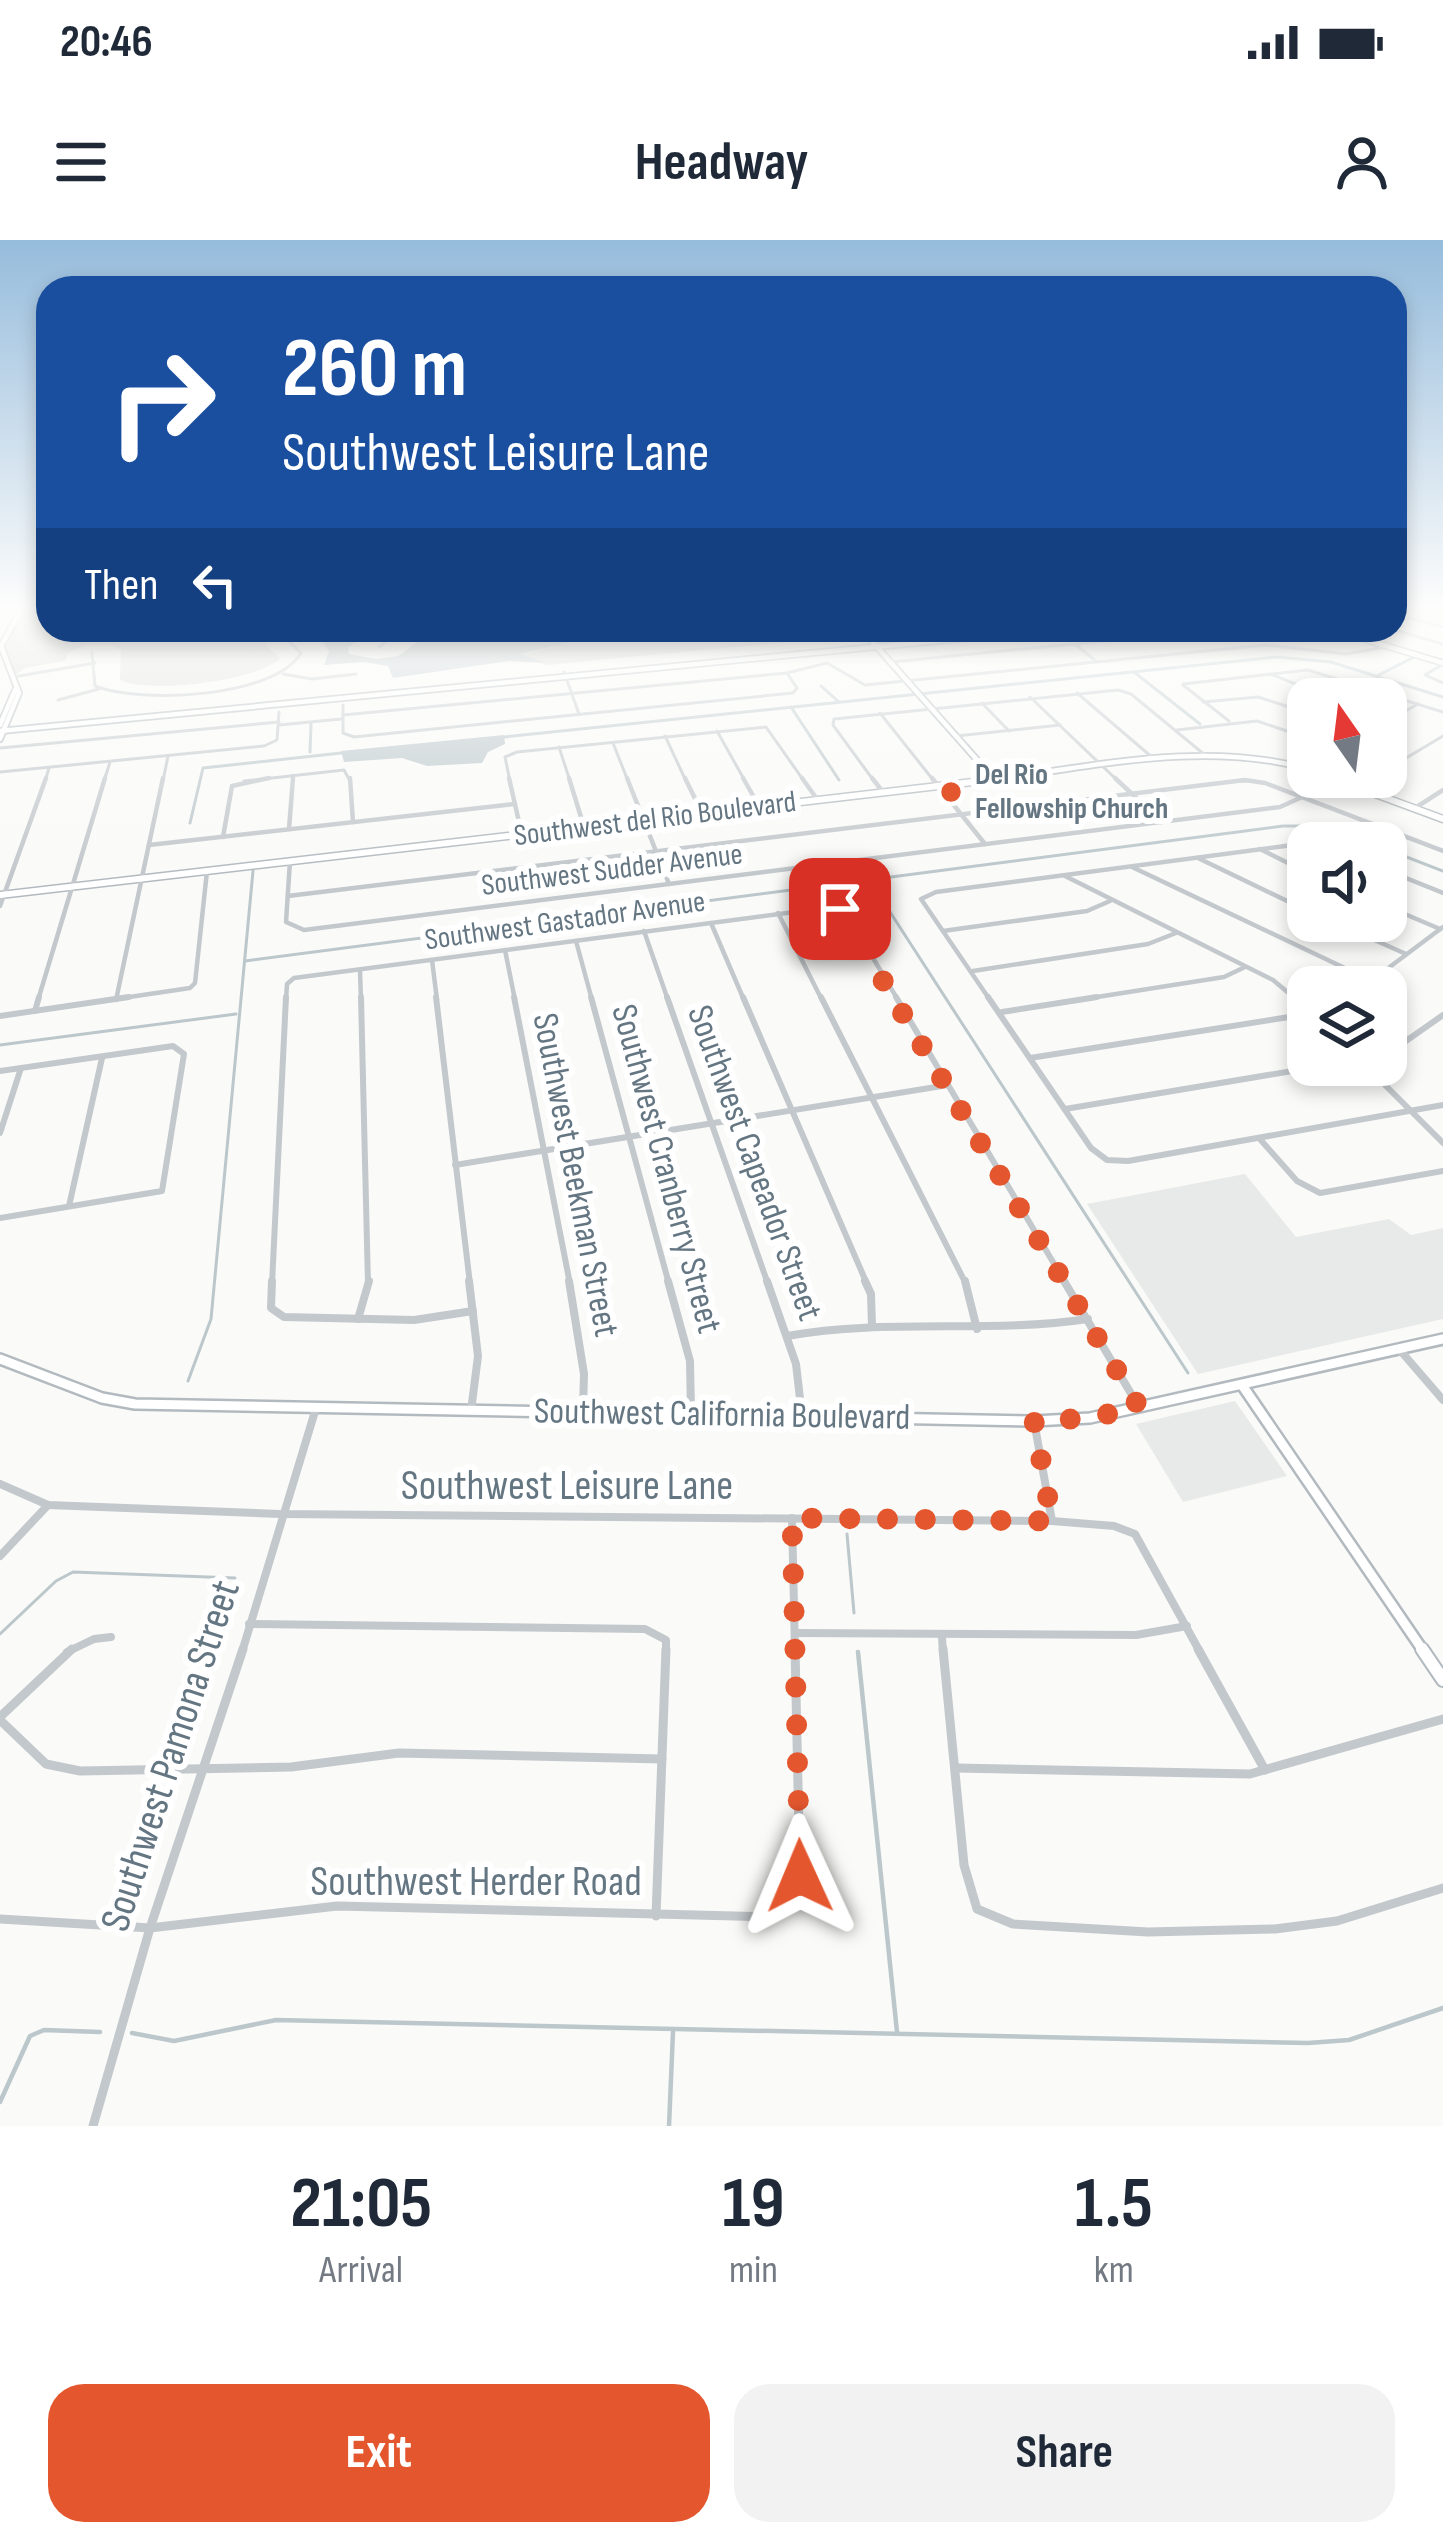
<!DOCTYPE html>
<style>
:root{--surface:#fff;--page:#f2f2f3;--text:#1f2937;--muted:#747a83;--accent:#e4572e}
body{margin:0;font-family:"Sofia Sans Condensed",sans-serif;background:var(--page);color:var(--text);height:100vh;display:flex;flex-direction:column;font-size:45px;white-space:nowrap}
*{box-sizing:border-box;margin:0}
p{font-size:39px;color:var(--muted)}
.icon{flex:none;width:66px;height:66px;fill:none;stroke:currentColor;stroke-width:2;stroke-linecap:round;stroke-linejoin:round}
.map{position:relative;height:1886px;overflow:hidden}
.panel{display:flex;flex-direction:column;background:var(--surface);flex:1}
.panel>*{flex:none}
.top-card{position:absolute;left:36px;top:36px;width:1371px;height:366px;border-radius:36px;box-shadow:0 6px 18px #0003;background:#1a4fa0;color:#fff;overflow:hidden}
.needle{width:78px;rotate:346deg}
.buttons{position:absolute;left:1287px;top:438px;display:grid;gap:24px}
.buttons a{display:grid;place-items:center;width:120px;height:120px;border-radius:24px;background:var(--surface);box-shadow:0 6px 18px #0003;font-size:60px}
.pin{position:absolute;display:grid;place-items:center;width:102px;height:102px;color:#fff;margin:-51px;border-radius:24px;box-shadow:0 6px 18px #0006}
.me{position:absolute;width:132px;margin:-66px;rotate:359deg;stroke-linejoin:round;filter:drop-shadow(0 0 9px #0008)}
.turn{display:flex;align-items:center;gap:42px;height:252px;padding:0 48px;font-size:54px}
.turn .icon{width:156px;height:156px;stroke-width:2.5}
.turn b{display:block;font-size:84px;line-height:102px}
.then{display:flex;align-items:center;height:114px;padding:0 48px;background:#0003;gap:24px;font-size:45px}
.eta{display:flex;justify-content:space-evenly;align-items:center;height:204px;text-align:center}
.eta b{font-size:72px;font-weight:700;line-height:84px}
.action{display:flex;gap:24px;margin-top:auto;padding:24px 48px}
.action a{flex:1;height:138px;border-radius:36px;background:var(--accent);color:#fff;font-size:48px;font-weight:700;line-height:138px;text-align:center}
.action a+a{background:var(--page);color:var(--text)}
.status{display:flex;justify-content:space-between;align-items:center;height:84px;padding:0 60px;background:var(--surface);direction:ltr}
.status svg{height:33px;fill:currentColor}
header{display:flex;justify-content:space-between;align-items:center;height:156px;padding:0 48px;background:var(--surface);font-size:54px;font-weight:700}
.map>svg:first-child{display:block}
.built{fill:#e8e9e9}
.green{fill:#dadfd7}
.water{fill:#bbc7cb}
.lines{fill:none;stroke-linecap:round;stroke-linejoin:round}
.stream-far1{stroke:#bbc7cb;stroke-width:3}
.stream{stroke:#bbc7cb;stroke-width:4.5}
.canal{stroke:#bbc7cb;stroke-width:3}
.secondary-far3-casing{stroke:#b3babf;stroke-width:8}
.secondary-far2-casing{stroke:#b3babf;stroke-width:9}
.secondary-far1-casing{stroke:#b3babf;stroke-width:14}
.secondary-casing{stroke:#b3babf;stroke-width:16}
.street-far4{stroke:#c3c8cc;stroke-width:3}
.street-far3{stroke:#c3c8cc;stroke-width:4.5}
.street-far2{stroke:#c3c8cc;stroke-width:6}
.street-far1{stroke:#c3c8cc;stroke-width:8}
.street{stroke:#c3c8cc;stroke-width:9}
.secondary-far3{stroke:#fff;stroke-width:4.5}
.secondary-far2{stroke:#fff;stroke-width:6}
.secondary-far1{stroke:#fff;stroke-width:9}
.secondary{stroke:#fff;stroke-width:12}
.route{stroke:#e4572e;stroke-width:21;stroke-dasharray:0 37.8}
.poi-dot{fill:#e4572e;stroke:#fff;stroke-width:4.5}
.labels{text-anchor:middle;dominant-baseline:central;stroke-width:12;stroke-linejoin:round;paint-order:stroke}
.far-poi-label{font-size:30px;font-weight:bold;fill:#657683;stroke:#fff;text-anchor:start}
.far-street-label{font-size:30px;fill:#657683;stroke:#fff}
.street-label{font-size:36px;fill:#657683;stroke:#fff}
.near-street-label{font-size:42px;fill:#657683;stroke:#fff}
</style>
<div class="status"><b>20:46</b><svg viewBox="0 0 49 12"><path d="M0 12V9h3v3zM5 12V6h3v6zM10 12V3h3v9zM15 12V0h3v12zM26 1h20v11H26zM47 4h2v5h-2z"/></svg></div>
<header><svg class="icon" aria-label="menu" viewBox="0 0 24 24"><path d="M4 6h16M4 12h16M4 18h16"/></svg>Headway<svg class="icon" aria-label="person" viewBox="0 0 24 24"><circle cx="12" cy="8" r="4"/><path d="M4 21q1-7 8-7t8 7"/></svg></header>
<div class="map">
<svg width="1443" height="1886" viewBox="0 0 1443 1886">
<rect width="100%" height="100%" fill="#fafaf8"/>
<!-- built -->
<g class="built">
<polygon points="1245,934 1296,997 1389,979 1411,995 1443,988 1443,1079 1198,1134 1087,964"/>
<polygon points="1235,1161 1287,1236 1183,1262 1136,1184"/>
</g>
<!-- green -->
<g class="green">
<path d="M22,370H48V390H117L113,398L166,399L169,390L272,392L266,405L280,418C259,441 147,454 120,440L121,410L112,405H87L69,412L65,421L25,428L14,436L3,405Z"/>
<polygon points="688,390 827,390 831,398 547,425 520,415 621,391 649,400 658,393"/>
</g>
<!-- water -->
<g class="water">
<polygon points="372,390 348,407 349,414 376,419 398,416 427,395 487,393 546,402 613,390 688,390 658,393 649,400 621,391 520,414 547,423 509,421 393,438 388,426 364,422 324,425 329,411 319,396"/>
<polygon points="504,495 505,504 488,512 482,523 427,526 402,518 344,522 341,511"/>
</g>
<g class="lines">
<!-- stream-far1 -->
<g class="stream-far1">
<polyline points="1134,432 1200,484"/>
<polyline points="1377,436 1414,417"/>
<polyline points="821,446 839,462"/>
<polyline points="791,467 839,540"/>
<polyline points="310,512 311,484"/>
<polyline points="190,583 203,528 341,513"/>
<polyline points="1386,609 1443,631"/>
<polyline points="870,641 1188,1133"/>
<polyline points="245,721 1283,586 1316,586 1371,603"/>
<polyline points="0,805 236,774"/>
<polyline points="188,1141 211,1079 253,631"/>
<polyline points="847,1294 854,1373"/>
<polyline points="0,1394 56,1341 73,1332 235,1338"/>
</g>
<!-- stream -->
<g class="stream">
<polyline points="858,1412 897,1792"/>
<polyline points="132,1793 174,1801 276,1780 1308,1803 1349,1800 1443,1768"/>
<polyline points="0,1862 30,1796 44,1790 100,1792"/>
<polyline points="669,1886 673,1792"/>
</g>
<!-- canal -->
<polyline class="canal" points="504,497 1277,417 1331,422 1443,457"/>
<defs>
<g id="secondary-far3">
<polyline points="862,390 994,539"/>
<polyline points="1334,390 1443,423"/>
<polyline points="0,485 16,448"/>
<polyline points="0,491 1051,390"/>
<polyline points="0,499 19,453 1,406 21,370"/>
<polyline points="1330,537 1340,541"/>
<path d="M981,541C1089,528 1202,499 1308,529"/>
</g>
<g id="secondary-far2">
<polyline points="1332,538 1443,579"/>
<polyline points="0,655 1007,538"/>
</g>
<g id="secondary-far1">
<polyline points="0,1119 102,1158 135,1164 1034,1181 1090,1178 1443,1099"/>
<polyline points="1242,1145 1424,1412"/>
</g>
<polyline id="secondary" points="1422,1409 1443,1440"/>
</defs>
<!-- secondary-far3 casing -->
<use href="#secondary-far3" class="secondary-far3-casing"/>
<!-- secondary-far2 casing -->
<use href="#secondary-far2" class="secondary-far2-casing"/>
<!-- secondary-far1 casing -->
<use href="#secondary-far1" class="secondary-far1-casing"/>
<!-- secondary casing -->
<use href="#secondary" class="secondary-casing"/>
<!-- street-far4 -->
<g class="street-far4">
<polyline points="1395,374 1443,387"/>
<polyline points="520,390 556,390"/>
<polyline points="1395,390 1443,404"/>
<polyline points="1076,405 1096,421"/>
<polyline points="379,407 402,390"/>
<path d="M92,413L95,446C141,464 274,458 301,413L287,399L298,390"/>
<polyline points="891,422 1218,390"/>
<polyline points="1443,424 1425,435 1443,443"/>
<polyline points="564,432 579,474"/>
<polyline points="283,434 312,439 356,434"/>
<polyline points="1270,434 1334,459"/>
<polyline points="13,437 95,423"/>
<polyline points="1183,444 1308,430 1443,472"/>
<polyline points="1183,445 1229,481"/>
<polyline points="1077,453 1153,518"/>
<polyline points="1030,457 1118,541"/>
<polyline points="58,460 99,449"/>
<polyline points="1203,462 1258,457 1308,473"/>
<polyline points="982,463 1009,491"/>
<polyline points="343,465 343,493 354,497 793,453 797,448 787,433"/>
<polyline points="880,473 934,541"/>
<polyline points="343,475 787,433 827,423 865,445 1266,405 1346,414 1386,407"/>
<polyline points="1386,482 1418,464"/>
<polyline points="279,485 341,479"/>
<polyline points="1177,490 1257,481 1308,498"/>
<polyline points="717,491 745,541"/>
<polyline points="665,496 686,541"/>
<polyline points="956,496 1060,485"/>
<polyline points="613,503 628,541"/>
<polyline points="559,507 570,541"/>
<polyline points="0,508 279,482"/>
<polyline points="1386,530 1443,496"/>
<polyline points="0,532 264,506 277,500 279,472"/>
<polyline points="45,541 49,528"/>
<polyline points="104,541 110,522"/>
<polyline points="163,541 168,516"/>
<polyline points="244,541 344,530 350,541"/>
<polyline points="293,541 293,535"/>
<polyline points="510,541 505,517 517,512 766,487 804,541"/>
<polyline points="874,541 833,485 834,479 1118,450 1131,454 1205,515"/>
<polyline points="1240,541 1249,541"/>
<polyline points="1368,541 1374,537"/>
</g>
<!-- street-far3 -->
<g class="street-far3">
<polyline points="350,538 353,582"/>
<polyline points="509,538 522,595"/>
<polyline points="569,538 584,587"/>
<polyline points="627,538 669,644"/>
<polyline points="685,538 702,573"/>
<polyline points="743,538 759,566"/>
<polyline points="802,538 817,559"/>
<polyline points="872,538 883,552"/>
<polyline points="932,538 985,604"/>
<polyline points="1115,538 1162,582"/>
<polyline points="1357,547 1373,538"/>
<polyline points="1415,568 1443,550"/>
<polyline points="289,589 293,538"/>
<polyline points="223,597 232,546 269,538"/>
<polyline points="149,605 514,564"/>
<polyline points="1260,609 1308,633"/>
<polyline points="1198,618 1308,671"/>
<polyline points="290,621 286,682 304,690 1280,567 1300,558"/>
<polyline points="1132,627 1372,741"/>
<polyline points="1386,630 1443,653"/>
<polyline points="1065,636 1273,740 1297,760"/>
<polyline points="288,656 1245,540 1265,543 1443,611"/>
<polyline points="0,666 46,538"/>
<polyline points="1386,666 1440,689"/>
<polyline points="778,673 822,760"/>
<polyline points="1332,681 1406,714"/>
<polyline points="711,683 744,760"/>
<polyline points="644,691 668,760"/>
<polyline points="943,691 1087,671 1110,661"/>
<polyline points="576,701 592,760"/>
<polyline points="505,710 515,760"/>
<polyline points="432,720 437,760"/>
<polyline points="360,731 361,760"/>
<polyline points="973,731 1148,704 1176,693"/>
<polyline points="1363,747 1443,687"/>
<polyline points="38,760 105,538"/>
<polyline points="109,760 190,748 195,743 207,631"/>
<polyline points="116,760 163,538"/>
<polyline points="286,760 287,744 294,738 833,667 848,676 898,760"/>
<polyline points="990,760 921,659 936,652 1308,603"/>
<polyline points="1078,760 1224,737 1245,727"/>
</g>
<!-- street-far2 -->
<g class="street-far2">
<polyline points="361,757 368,1044"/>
<polyline points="436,757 470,1044"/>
<polyline points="514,757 570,1044"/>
<polyline points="591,757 669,1044"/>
<polyline points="667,757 768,1044"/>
<polyline points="743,757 867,1044"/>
<polyline points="821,757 966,1044"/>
<polyline points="896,757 1066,1044"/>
<polyline points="988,757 1091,908 1107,920 1128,921 1443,865"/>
<polyline points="1293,757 1308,769"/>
<polyline points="35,771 39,757"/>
<polyline points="1002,772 1097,757"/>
<polyline points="0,776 129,757"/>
<polyline points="1386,815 1443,775"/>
<polyline points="1030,818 1308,774"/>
<polyline points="1365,825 1443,903"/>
<polyline points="0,831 173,806 184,814 162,951 0,978"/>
<polyline points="1065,869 1328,825"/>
<polyline points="0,893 21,828"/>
<polyline points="1259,898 1297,941 1320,953 1443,931"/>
<polyline points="455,925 948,845"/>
<polyline points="69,966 102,818"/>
<polyline points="272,1044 286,757"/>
</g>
<!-- street-far1 -->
<g class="street-far1">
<polyline points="272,1041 271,1068 284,1077 414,1080 473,1071"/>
<polyline points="469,1041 478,1116 471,1171"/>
<polyline points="569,1041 584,1134 583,1170"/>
<polyline points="668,1041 690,1121 691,1174"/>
<polyline points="767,1041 796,1124 802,1176"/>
<polyline points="865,1041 871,1054 872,1087"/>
<polyline points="965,1041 977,1089"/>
<polyline points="1064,1041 1139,1167"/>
<polyline points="358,1079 369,1041"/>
<path d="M787,1096C887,1078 988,1094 1088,1079"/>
<polyline points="1399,1109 1443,1160"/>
<polyline points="1034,1181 1052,1281"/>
<polyline points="0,1244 48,1265 280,1274 1052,1281 1114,1286 1135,1294 1200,1412"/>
<polyline points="792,1278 795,1412"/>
<polyline points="0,1316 48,1265"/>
<polyline points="249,1384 645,1389 666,1400 666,1412"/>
<polyline points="796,1393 1136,1395 1187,1386"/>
<polyline points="942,1397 943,1412"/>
<polyline points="67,1412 94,1399 111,1397"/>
<polyline points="242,1412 316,1168"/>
</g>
<!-- street -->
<g class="street">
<polyline points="943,1409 964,1625 977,1669 1013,1684 1148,1692 1275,1689 1337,1681 1443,1648"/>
<polyline points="1198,1409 1265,1530"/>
<polyline points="0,1477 72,1409"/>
<polyline points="0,1480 46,1524 80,1531 291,1527 399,1513 662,1519"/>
<polyline points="956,1528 1250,1534 1443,1479"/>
<polyline points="656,1676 666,1409"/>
<polyline points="0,1679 150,1688 337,1666 773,1677 791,1665 800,1636 795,1409"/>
<polyline points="93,1886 150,1688 243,1409"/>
</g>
<!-- secondary-far3 -->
<use href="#secondary-far3" class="secondary-far3"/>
<!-- secondary-far2 -->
<use href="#secondary-far2" class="secondary-far2"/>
<!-- secondary-far1 -->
<use href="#secondary-far1" class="secondary-far1"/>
<!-- secondary -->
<use href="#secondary" class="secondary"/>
</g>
<!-- sky -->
<linearGradient id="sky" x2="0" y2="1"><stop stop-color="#96bcdc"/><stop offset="0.58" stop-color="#fdfdfc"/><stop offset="1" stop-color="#fdfdfc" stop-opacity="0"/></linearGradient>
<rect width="1443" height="634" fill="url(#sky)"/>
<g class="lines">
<!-- route -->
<polyline class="route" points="800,1636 792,1278 1052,1281 1034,1181 1090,1178 1139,1167 840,669"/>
</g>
<!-- markers -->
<circle class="poi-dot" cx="951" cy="552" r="12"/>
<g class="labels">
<!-- far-poi labels -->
<g class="far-poi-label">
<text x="975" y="535">Del Rio<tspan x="975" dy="34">Fellowship Church</tspan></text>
</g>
<!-- far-street labels -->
<g class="far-street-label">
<text transform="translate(655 579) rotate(-7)">Southwest del Rio Boulevard</text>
<text transform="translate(612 630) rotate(-7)">Southwest Sudder Avenue</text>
<text transform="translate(565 681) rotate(-8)">Southwest Gastador Avenue</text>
</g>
<!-- street labels -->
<g class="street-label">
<text transform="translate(754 923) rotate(70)">Southwest Capeador Street</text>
<text transform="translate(666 929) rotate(75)">Southwest Cranberry Street</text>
<text transform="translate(575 935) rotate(79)">Southwest Beekman Street</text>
<text transform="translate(722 1175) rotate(1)">Southwest California Boulevard</text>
</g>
<!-- near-street labels -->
<g class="near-street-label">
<text x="567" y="1246">Southwest Leisure Lane</text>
<text transform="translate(171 1516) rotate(-72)">Southwest Pamona Street</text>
<text x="476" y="1642">Southwest Herder Road</text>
</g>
</g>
</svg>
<div class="buttons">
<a><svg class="needle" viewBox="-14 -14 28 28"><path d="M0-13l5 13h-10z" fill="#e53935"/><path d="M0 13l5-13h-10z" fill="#747a83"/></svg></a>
<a><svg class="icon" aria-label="sound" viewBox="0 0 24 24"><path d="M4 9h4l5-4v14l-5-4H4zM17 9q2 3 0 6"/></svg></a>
<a><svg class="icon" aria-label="layers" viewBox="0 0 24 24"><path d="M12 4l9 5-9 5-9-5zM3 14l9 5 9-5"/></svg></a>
</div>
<div class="pin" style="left:840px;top:669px;background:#d93025"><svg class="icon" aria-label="arrive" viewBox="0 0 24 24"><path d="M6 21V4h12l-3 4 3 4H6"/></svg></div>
<svg class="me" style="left:800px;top:1636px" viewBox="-20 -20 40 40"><path d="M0-17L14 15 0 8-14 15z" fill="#e4572e" stroke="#fff" stroke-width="4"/></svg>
<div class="top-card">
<div class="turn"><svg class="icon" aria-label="right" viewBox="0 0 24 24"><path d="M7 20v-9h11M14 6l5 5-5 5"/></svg><div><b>260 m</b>Southwest Leisure Lane</div></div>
<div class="then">Then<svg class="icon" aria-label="left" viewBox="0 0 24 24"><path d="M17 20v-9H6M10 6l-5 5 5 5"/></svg></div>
</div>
</div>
<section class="panel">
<div class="eta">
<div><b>21:05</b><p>Arrival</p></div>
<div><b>19</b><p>min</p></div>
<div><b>1.5</b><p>km</p></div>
</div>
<div class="action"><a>Exit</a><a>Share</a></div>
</section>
